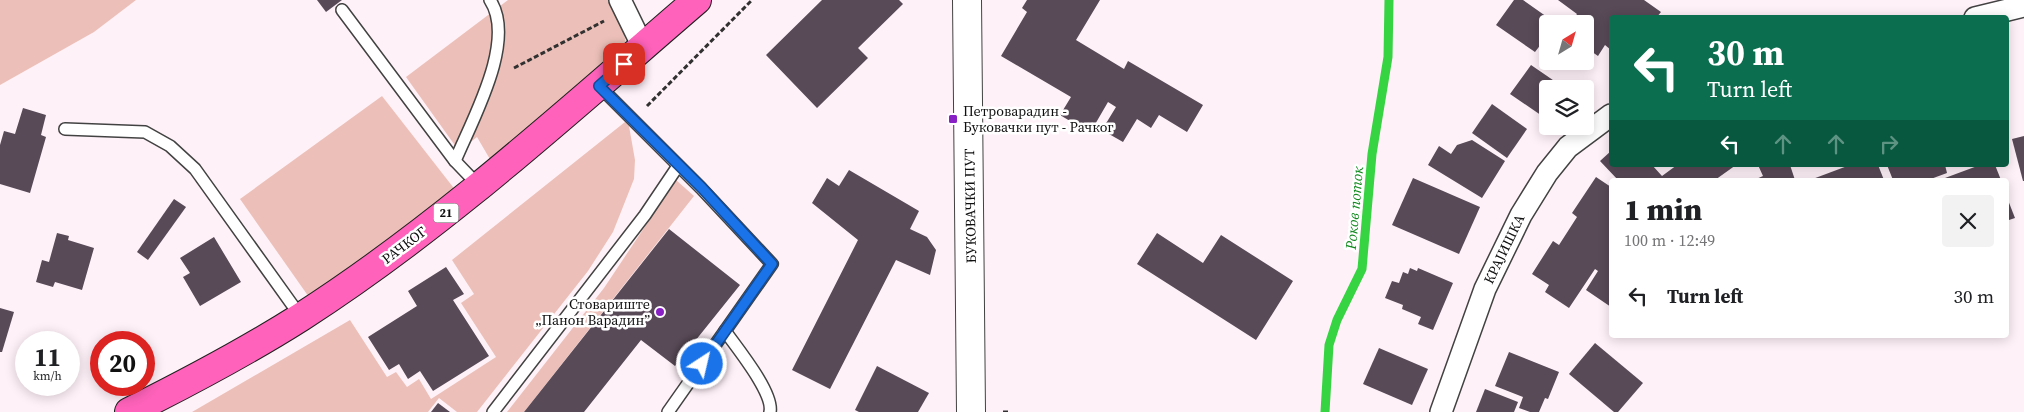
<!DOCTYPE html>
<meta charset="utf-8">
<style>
:root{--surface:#fff;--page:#f2f2f2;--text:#202124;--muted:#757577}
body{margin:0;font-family:"Source Serif 4",serif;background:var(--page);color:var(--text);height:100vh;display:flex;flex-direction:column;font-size:19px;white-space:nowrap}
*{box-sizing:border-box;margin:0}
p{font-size:16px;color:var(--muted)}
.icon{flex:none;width:28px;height:28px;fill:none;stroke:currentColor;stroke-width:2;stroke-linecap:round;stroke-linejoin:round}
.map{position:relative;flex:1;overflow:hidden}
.side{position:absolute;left:1609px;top:178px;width:400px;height:160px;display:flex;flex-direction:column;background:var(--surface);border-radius:5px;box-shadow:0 2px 12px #0003}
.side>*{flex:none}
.banner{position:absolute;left:1609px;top:15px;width:400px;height:152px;border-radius:5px;box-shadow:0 2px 12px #0003;background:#0b6e4f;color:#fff;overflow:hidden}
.needle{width:32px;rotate:37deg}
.controls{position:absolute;left:1539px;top:15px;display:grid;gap:10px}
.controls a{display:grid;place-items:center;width:55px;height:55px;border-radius:5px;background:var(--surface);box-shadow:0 2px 12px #0003;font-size:25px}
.speed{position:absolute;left:15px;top:331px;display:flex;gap:10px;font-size:25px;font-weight:700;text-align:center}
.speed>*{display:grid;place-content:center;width:65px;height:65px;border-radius:50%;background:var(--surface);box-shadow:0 2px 12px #0003;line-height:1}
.speed small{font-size:12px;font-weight:400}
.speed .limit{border:8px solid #d22;background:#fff;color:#111}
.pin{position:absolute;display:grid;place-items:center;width:42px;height:42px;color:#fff;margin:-21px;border-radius:10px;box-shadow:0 2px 8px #0006}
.me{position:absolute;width:55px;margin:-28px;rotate:35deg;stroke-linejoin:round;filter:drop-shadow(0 0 4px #0008)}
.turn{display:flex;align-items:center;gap:18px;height:105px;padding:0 15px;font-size:22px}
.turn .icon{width:65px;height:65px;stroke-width:2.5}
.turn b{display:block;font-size:35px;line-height:42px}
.lanes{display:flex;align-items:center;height:48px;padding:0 15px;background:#0003;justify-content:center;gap:25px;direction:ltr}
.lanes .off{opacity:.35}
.round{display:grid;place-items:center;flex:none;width:52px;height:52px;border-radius:5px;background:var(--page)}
.summary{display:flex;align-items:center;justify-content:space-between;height:85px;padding:0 15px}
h1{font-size:30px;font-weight:800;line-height:38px}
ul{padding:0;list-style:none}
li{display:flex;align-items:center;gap:15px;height:65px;padding:0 15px}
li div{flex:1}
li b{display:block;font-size:19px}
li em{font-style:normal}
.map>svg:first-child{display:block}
.green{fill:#ecc0b8}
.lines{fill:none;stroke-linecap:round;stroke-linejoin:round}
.stream{stroke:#36d342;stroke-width:9}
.building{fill:#584a57}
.service-casing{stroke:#424242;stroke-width:14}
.minor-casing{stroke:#424242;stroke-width:24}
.tertiary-casing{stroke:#424242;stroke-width:30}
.primary-casing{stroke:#202020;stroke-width:30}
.path{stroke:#313131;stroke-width:3;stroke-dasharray:5 2.5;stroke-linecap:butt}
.service{stroke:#fff;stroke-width:11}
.minor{stroke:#fff;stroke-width:21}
.tertiary{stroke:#fff;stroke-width:28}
.primary{stroke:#fe62ba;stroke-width:28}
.route-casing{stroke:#114b97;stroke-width:12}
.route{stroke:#1a73e8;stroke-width:9}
.poi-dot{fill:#8820c6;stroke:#fff;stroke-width:2}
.labels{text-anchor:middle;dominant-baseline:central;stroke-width:5;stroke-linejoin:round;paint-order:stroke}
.shield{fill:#fff;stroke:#575757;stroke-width:1}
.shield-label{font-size:12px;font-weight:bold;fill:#0f0f0f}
.poi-label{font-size:14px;fill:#0f0f0f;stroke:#fff;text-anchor:start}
.street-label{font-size:14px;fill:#0f0f0f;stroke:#fff}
.water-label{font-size:15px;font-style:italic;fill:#12891f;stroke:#fff}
</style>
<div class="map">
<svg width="2024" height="412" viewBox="0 0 2024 412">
<rect width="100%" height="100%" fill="#fff1f8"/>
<!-- green -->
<g class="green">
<polygon points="0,0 136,0 94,32 0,85"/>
<polygon points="508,0 609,0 621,20 630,62 491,161 477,137 459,151 406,77"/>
<polygon points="382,96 460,196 311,300 240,199"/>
<polygon points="625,122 629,126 635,160 634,179 613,232 588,271 477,412 457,412 439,398 428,412 192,412 350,320 387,377 396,372 407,387 419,379 431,399 496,357 461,303 474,294 452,260"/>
<polygon points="676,180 694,196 524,412 507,412 604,288"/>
</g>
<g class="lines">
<!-- stream -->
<polyline class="stream" points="1325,412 1329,345 1337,320 1362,269 1372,154 1388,57 1389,0"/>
</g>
<!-- building -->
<g class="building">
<polygon points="317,0 342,0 326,12"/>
<polygon points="822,0 899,0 903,4 858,48 868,58 817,108 766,55"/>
<polygon points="1027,0 1100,0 1076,40 1124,69 1128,61 1203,105 1187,132 1159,115 1151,128 1137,119 1123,142 1102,130 1116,107 1108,102 1090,133 1060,115 1071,97 1001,56 1027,12 1022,8"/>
<polygon points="1514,0 1523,0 1557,24 1548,24 1548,35 1535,52 1496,25"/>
<polygon points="1558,0 1644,0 1661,12 1656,18 1611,18 1611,50 1605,45 1598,56 1585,47 1585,24 1570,24 1577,14"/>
<polygon points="1531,65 1566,89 1548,89 1548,120 1510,94"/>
<polygon points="1492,104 1527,129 1507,158 1472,133"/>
<polygon points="23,108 46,115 41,135 46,137 30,193 0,184 0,145 4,131 15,134"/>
<polygon points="2024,136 2024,181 2023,181 2012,139"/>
<polygon points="1472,140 1505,161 1482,198 1428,165 1439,146 1451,154 1457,145"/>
<polygon points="1611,151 1611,165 1652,165 1662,176 1677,165 1736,165 1715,180 1618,180 1600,161"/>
<polygon points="1758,165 1790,165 1795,180 1754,180 1763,176"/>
<polygon points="1850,165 1878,165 1884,180 1810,180"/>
<polygon points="1887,165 1945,165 1947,173 1928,180 1893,180"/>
<polygon points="1980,165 1995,165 2001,180 1946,180 1945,178"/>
<polygon points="849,170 919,211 910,229 927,237 936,250 930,275 896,260 830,389 792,370 858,240 812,203 827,178 839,186"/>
<polygon points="1596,177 1611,187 1611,307 1586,290 1598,271 1595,269 1569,308 1545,292 1549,285 1532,274 1553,241 1559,245 1577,217 1572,213"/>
<polygon points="1413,178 1480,207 1459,254 1392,225"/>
<polygon points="2006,195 2015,218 2006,221"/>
<polygon points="174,199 186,207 148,260 137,252"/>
<polygon points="669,229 740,285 675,366 641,340 584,412 524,412"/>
<polygon points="57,233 69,236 68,240 94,248 82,290 55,282 53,287 36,282 42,260 49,262"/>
<polygon points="1157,233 1203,263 1221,235 1293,281 1256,340 1137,264"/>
<polygon points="214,237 241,282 200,306 183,277 190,273 180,258"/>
<polygon points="446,267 464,294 453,300 489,356 433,391 420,371 408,379 399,364 389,370 368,337 417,306 408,291"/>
<polygon points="1410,268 1417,271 1418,268 1453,283 1433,330 1418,324 1421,317 1402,309 1403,305 1385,298 1392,281 1399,283 1403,272 1408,274"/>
<polygon points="0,308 14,312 2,352 0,352"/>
<polygon points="1595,343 1643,383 1618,412 1614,412 1569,374"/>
<polygon points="1379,348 1428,369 1412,405 1363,384"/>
<polygon points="1509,352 1559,372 1548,399 1545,398 1539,412 1530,412 1519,408 1523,397 1495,386"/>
<polygon points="877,366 929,393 918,412 859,412 855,410"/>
<polygon points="1485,389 1518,402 1514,412 1476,412"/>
<polygon points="438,403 450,412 431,412"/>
</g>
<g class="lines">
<defs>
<g id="service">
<polyline points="342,10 455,161 479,186"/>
<polyline points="599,86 701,188 772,264 668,412"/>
<polyline points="65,129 145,132 170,146 195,169 301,317"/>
<path d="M455,161C472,120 517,41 490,0"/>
<path d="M725,331C737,348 774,393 770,412"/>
<polyline points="493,412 645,215 678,166"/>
</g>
<g id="minor">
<polyline points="620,0 643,47"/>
<polyline points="1975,18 2024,6"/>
<polyline points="1441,412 1485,289 1521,215 1547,173 1568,147 1611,115"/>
</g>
<polyline id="tertiary" points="967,0 971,412"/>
<path id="primary" d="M129,412C187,383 246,352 301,317C444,225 569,110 697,0"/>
</defs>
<!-- service casing -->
<use href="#service" class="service-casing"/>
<!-- minor casing -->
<use href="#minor" class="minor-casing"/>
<!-- tertiary casing -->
<use href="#tertiary" class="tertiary-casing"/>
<!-- primary casing -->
<use href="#primary" class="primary-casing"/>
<!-- path -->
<g class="path">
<polyline points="514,68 604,21"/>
<polyline points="647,106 752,0"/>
<polyline points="1003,412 1009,412"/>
</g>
<!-- service -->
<use href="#service" class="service"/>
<!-- minor -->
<use href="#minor" class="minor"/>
<!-- tertiary -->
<use href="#tertiary" class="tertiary"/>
<!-- primary -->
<use href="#primary" class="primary"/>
</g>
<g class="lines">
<defs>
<polyline id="route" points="624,64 599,86 702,188 772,264 702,364"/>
</defs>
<!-- route casing -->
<use href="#route" class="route-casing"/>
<!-- route -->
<use href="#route" class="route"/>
</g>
<!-- markers -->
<g class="poi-dot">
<rect x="948" y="114" width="10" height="10" rx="2.5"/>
<circle cx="660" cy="312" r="5"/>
</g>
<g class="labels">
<!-- shield labels -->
<rect class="shield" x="433.5" y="203.5" width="25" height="19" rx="4"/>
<g class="shield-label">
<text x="446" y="213">21</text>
</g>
<!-- poi labels -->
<g class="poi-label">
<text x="963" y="111">Петроварадин -<tspan x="963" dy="16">Буковачки пут - Рачког</tspan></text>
<text x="650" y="304" text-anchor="end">Стовариште<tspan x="650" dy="16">„Панон Варадин”</tspan></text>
</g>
<!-- street labels -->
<g class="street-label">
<text transform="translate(970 206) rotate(-91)">БУКОВАЧКИ ПУТ</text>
<text transform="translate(404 245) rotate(-37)">РАЧКОГ</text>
<text transform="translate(1504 249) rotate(-64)">КРАЈИШКА</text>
</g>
<!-- water labels -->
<g class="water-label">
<text transform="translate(1354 208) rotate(-85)">Роков поток</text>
</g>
</g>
</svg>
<div class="controls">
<a><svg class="needle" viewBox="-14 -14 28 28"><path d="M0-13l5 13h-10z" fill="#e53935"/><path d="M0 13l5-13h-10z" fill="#757577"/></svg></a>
<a><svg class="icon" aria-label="layers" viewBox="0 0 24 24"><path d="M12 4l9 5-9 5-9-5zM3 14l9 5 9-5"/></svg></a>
</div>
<div class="speed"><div>11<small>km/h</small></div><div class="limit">20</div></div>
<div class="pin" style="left:624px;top:64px;background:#d93025"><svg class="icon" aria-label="arrive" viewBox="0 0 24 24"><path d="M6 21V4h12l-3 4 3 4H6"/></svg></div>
<svg class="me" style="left:702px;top:364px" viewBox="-20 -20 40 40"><circle r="17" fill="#1a73e8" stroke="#fff" stroke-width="3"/><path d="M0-11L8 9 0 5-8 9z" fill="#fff"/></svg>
<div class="banner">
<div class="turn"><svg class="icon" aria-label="left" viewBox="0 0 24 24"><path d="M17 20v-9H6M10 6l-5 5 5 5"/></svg><div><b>30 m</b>Turn left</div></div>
<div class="lanes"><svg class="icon" aria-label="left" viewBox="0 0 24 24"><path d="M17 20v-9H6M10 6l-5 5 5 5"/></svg><svg class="icon off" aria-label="ahead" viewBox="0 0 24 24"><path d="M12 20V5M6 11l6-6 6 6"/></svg><svg class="icon off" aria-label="ahead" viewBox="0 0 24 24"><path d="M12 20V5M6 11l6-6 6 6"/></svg><svg class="icon off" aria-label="right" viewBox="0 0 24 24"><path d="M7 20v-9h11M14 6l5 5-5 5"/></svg></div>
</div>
<section class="side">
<div class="summary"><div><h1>1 min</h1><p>100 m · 12:49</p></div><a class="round"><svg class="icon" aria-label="close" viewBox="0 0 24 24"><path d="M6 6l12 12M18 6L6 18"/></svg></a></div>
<ul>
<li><svg class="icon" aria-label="left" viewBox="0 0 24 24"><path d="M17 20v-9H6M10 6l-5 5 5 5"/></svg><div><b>Turn left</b></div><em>30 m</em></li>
</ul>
</section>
</div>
